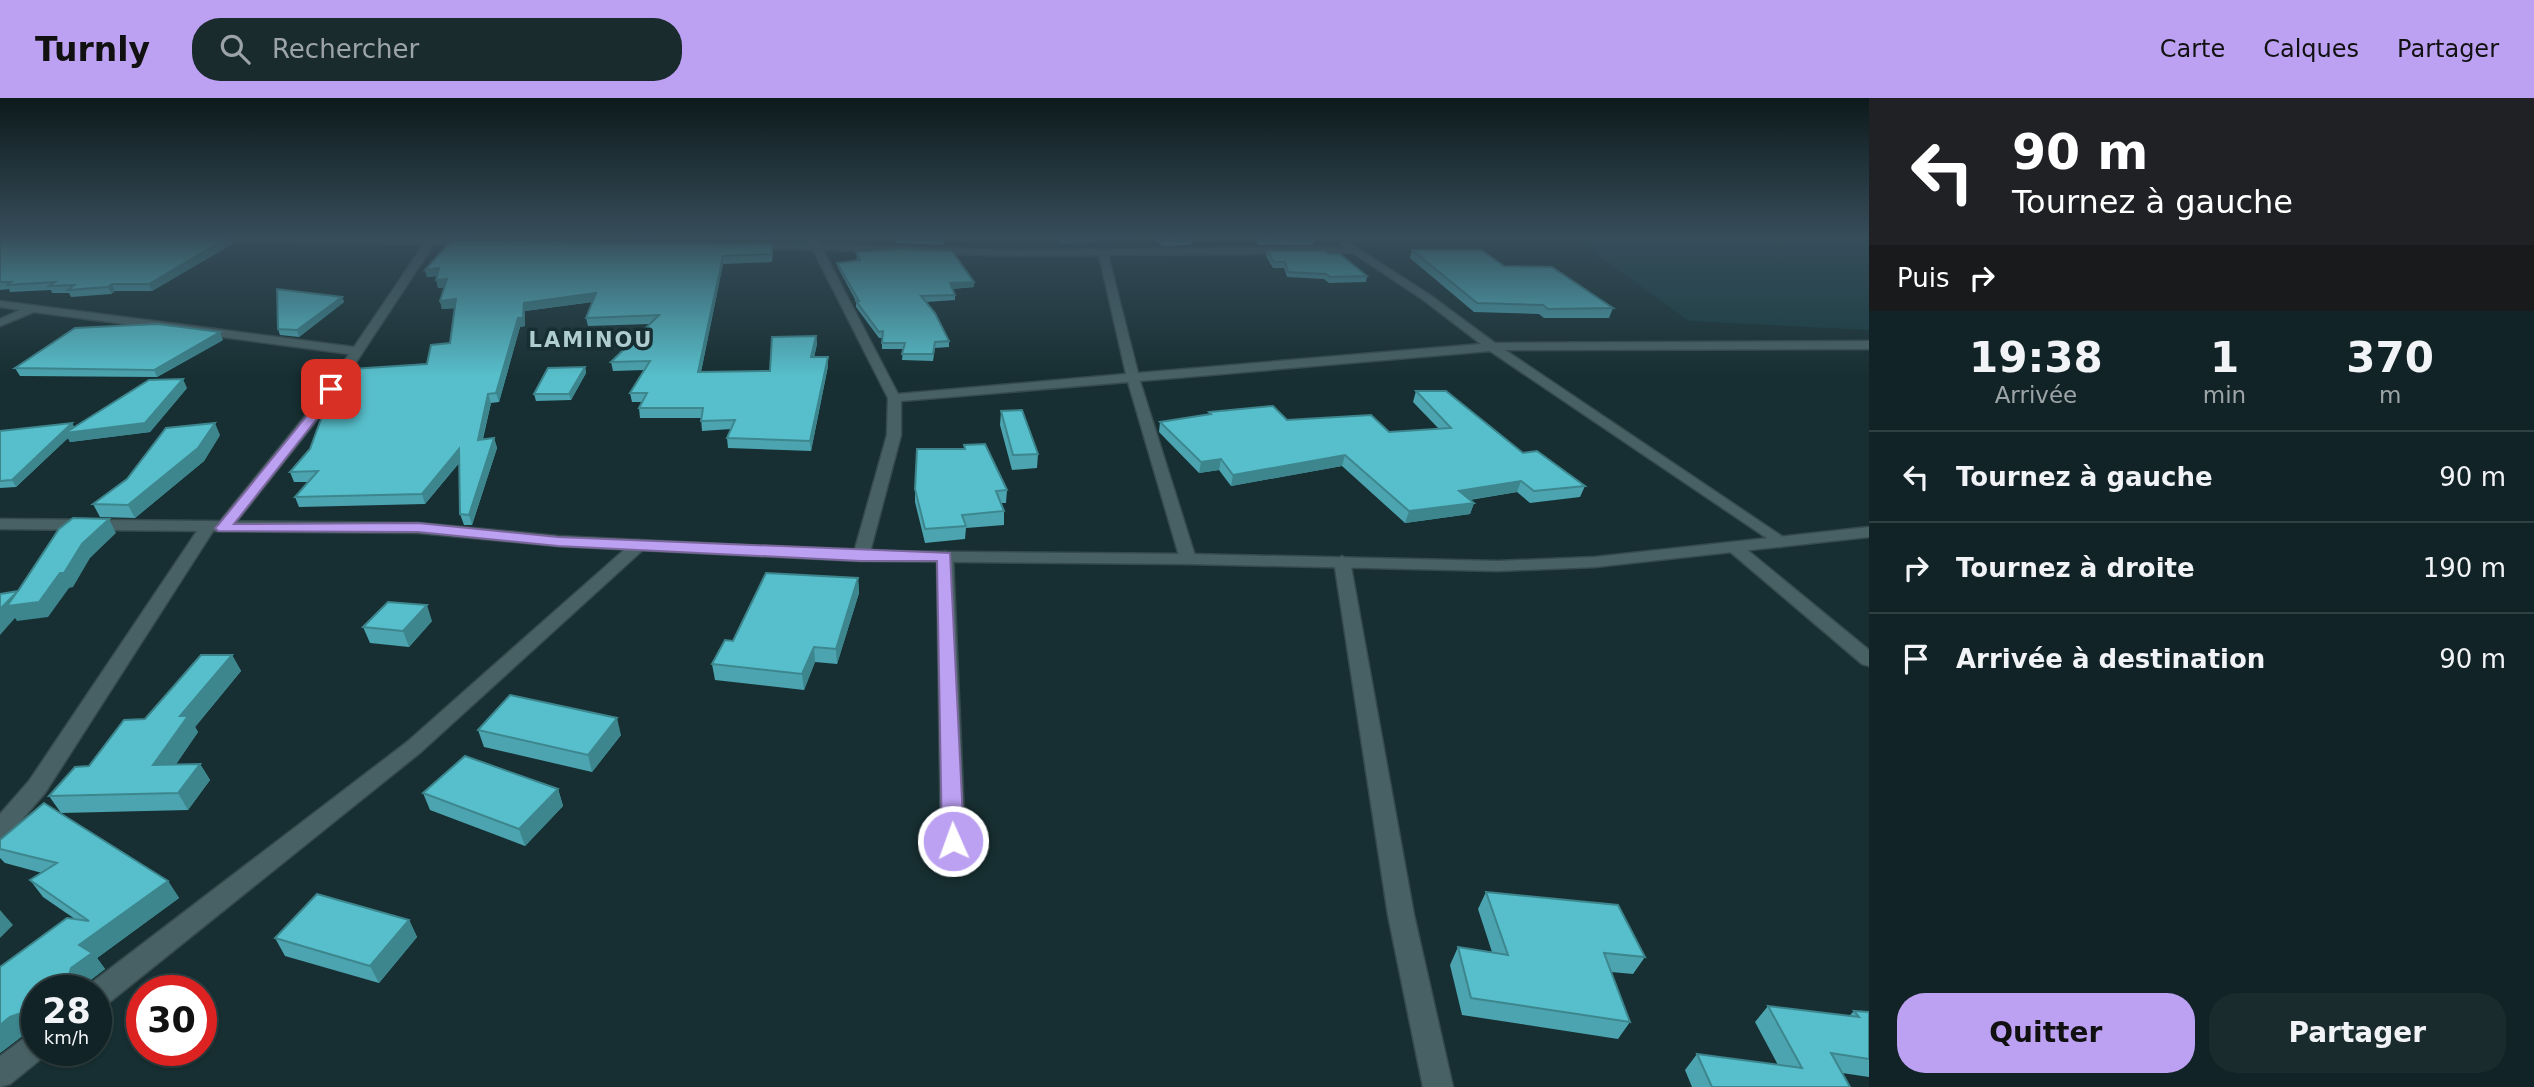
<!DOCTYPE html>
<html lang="fr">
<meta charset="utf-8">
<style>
:root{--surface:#112326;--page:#1a2b2e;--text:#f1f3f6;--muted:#9ca4a7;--line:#304043;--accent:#bca0f2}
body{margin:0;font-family:"DejaVu Sans",sans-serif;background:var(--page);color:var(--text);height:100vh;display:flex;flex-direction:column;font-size:26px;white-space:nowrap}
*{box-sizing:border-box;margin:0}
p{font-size:23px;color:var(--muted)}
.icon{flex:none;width:38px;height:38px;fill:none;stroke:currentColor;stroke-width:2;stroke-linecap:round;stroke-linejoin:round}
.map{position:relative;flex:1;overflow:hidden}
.details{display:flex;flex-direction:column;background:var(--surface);width:665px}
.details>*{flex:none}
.top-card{background:#202124;color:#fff;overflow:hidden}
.speed{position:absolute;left:21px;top:877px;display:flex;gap:14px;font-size:35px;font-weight:700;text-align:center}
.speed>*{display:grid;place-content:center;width:91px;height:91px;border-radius:50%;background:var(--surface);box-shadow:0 2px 5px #0004,0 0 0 2px var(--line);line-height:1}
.speed small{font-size:18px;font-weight:400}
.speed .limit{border:10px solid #d22;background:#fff;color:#111}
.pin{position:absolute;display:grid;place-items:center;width:60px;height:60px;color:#fff;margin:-30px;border-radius:14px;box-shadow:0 4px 10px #0006}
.me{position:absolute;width:77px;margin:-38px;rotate:358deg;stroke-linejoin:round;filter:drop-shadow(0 0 5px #0008)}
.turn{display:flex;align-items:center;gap:24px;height:147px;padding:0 28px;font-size:32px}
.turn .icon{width:91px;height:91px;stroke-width:2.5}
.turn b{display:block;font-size:49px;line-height:60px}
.then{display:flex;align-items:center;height:66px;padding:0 28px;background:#0003;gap:14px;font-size:26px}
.eta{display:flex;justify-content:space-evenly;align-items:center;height:119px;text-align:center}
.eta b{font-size:42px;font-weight:700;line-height:49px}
.primary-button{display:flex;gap:14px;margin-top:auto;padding:14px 28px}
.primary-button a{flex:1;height:80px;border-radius:28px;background:var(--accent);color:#111;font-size:28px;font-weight:700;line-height:80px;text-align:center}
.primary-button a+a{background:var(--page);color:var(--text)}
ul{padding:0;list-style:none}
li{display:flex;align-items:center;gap:21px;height:91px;padding:0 28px;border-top:2px solid var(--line)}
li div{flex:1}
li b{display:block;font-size:26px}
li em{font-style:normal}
header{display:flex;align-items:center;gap:42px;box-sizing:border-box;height:98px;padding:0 35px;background:var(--accent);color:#111}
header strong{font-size:33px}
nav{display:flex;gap:38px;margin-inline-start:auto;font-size:24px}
.search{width:490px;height:63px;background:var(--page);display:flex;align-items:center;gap:18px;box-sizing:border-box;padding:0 24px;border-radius:28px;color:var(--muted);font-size:26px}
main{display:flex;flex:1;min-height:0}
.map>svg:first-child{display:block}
.built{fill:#193c40}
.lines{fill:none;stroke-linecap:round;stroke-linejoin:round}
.minor-casing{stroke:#364a4d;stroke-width:3}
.tertiary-casing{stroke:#364a4d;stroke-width:3}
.minor{fill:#486164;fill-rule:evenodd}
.tertiary{fill:#486164;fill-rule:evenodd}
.wall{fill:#4ba4af}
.shaded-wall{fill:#3d868e}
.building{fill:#57bfcb;stroke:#3d868e;stroke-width:2}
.route{fill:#bca0f2;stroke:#7a689d;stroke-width:2}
.labels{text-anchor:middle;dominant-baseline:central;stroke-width:7;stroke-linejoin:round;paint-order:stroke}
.far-district-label{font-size:21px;font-weight:bold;letter-spacing:2px;fill:#afcccf;stroke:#172f32}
</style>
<header>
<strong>Turnly</strong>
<div class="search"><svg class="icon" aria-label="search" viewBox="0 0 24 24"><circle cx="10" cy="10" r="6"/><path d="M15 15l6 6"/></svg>Rechercher</div>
<nav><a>Carte</a><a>Calques</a><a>Partager</a></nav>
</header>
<main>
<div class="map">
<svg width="1869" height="989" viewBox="0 0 1869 989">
<rect width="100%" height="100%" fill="#172f32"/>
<!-- built -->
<polygon class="built" points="1574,140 1869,140 1869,232 1689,223"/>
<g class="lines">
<defs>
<g id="minor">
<polygon points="232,140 474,141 479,144 474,147 434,146 324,313 229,433 217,433 215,430 217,427 314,307 349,256 34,214 0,228 0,221 20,212 0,209 0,203 354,249 424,146 236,143"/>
<path d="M808,140H817L820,146L1015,152L1345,149L1341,146L1346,143L1430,197L1495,245L1869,243V251L1505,252L1786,441L1788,444L1780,449L1490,253L1140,283L1196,461L1188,466L1180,461L1128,284L901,303V337L869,458L861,463L853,458L887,337L888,300L813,152L750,150L745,147L750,144L810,146ZM823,152L1015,158L1099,157L1126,276L898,296ZM1353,155L1422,201L1481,246L1138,275L1108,157Z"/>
<polygon points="207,425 215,430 45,695 8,738 0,741 0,716 29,683 199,430"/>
<polygon points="639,442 647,447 645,450 421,654 106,907 96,910 96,892 85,892 86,889 407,644 633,444"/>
<polygon points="1734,444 1740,446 1869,552 1869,568 1862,566 1728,452 1726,449"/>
<polygon points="945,453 953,458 965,743 961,749 953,752 945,749 941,743 937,458"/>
<polygon points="1342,458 1350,463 1414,817 1453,989 1423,989 1388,817 1334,463"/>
<polygon points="37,934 37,952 49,952 47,956 10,986 0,989 0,958 27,938"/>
</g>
<polygon id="tertiary" points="0,421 418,425 558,438 861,453 1188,456 1498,463 1595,459 1869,429 1869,439 1595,469 1498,473 1188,466 861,463 558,448 418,435 0,431"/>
</defs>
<!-- minor casing -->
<use href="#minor" class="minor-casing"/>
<!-- tertiary casing -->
<use href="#tertiary" class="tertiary-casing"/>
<!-- minor -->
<use href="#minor" class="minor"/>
<!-- tertiary -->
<use href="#tertiary" class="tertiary"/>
</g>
<!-- wall -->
<g class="wall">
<polygon points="0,140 234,145 152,193 115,193 111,196 71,199 69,195 52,195 51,192 10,194 9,191 0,192"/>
<polygon points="586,140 775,140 775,142"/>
<polygon points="894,140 944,140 944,147 895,145"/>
<polygon points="1052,140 1141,140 1063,146"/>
<polygon points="1155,140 1190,140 1192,142 1191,147 1162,148"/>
<polygon points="1255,140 1315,140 1313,147 1259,147"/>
<polygon points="773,146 773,153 772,164 723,166 701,274 770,273 816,238 817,246 814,259 828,268 811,353 728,350 727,340 731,331 702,333 701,320 640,320 639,310 642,304 632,304 630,295 644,272 613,273 611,264 650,226 588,228 586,220 593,204 525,213 525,228 520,229 499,304 491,305 483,341 494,340 497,350 472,427 464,427 460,416 460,364 425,406 299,409 295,399 308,384 294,384 290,374 427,266 450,245 455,210 442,211 440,203 444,189 438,190 437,178 427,179 425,172"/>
<polygon points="1412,152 1504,168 1613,210 1609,220 1544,220 1539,216 1474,214 1410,160"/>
<polygon points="1267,153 1329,156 1367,178 1366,184 1329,185 1324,181 1287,179 1284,170 1273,170 1266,158"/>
<polygon points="856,154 974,189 952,191 955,197 955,202 926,204 949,243 949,249 935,250 933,263 902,262 903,251 882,251 882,240 879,240 856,209 856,203 838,170 837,165 857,162"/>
<polygon points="342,199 344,204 299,239 280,237 278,231"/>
<polygon points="223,242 157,279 20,278 15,270"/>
<polygon points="585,269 586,275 571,302 536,303 534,296"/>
<polygon points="187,290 150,334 70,344 68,340 16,389 0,390 0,333 72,325 74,330"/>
<polygon points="1416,293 1523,355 1585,388 1580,399 1530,405 1517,394 1470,402 1474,405 1470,416 1405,425 1342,368 1231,388 1219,372 1199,375 1159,334 1160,324 1209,316 1209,314 1389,334 1439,331 1413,304"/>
<polygon points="1001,313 1038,356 1037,370 1012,372 1000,327"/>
<polygon points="220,337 204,363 135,420 100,419 93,406"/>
<polygon points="964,347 1007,392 1006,405 1001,405 1004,413 1004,427 966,430 965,441 925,445 915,404 915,391 964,351"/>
<polygon points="858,480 859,495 837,566 815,564 804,592 715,582 712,566 733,543"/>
<polygon points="432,523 409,549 370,545 363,529"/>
<polygon points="232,557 241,573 195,629 198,634 176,666 200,666 210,682 188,712 61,715 49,698 89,668 145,621"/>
<polygon points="478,632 621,637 592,674 484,649"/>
<polygon points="558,691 563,708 525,748 430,712 423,695"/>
<polygon points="0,742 168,783 179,800 97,860 105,871 84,887 84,890 37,892 37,932 25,936 0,955 75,821 43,799 30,782 42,775 5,765 0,760"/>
<polygon points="1486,794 1645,859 1633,876 1611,874 1630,924 1618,941 1462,917 1450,867 1458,849 1492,854 1478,811"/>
<polygon points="409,822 417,839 379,885 285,858 275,840"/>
<polygon points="1768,908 1849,918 1854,913 1869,914 1869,979 1842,975 1850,989 1692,989 1685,972 1697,956 1778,967 1755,924"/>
</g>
<!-- shaded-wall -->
<g class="shaded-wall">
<polygon points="227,140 232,140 234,145 152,193 149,186"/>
<polygon points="1141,140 1063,146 1063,141"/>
<polygon points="723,158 723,166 699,283 698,274"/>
<polygon points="439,170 441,178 427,179 425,172"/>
<polygon points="447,181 449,189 438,190 436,182"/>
<polygon points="974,184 974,189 950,191 950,185"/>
<polygon points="112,186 115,193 111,196 108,189"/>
<polygon points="596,195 598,203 525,213 525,228 520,229 499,304 496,295 524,205"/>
<polygon points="342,199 344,204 299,239 297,232"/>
<polygon points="456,201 458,210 442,211 440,203"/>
<polygon points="220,234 223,242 157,279 154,272"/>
<polygon points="816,238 817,246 812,268 811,259"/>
<polygon points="828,259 828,268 811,353 810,343"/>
<polygon points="585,269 586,275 571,302 569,296"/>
<polygon points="183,281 187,290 150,334 70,344 68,340 16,389 12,382 72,325 76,332"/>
<polygon points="488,296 491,305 480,351 478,342"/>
<polygon points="215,325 220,337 204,363 135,420 128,407"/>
<polygon points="494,340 497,350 472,427 469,417"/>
<polygon points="459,351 462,361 425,406 422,396"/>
<polygon points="1345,357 1342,368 1231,388 1233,377"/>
<polygon points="1221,361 1219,372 1199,375 1201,364"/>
<polygon points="1521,383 1517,394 1455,404 1459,393"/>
<polygon points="1474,405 1470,416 1405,425 1409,413"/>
<polygon points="109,421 116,435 90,460 73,489 69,490 48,519 17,523 15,520 0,537 0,511 17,494 60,475 82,446"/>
<polygon points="858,480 859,495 837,566 836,551"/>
<polygon points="427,507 432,523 409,549 403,533"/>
<polygon points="814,549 815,564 804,592 802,576"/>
<polygon points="232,557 241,573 195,629 198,634 164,684 153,667 180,618"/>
<polygon points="617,620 621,637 592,674 588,657"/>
<polygon points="200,666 210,682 188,712 178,695"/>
<polygon points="558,691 563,708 525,748 519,731"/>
<polygon points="168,783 179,800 97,860 105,871 84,887 84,890 86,892 56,892 69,877 79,847"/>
<polygon points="0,812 13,827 0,840"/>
<polygon points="409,822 417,839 379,885 370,868"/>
<polygon points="37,907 37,931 24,917"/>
<polygon points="21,915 36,932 25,936 0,955 0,927 10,919"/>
</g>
<!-- building -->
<g class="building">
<polygon points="0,140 227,140 149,186 112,186 108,189 68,192 74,187 49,188 55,184 6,187 11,184 0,184"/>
<polygon points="911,140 944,140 944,142"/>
<polygon points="1161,140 1190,140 1192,142 1163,143"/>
<polygon points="452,142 773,146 771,156 723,158 698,274 770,273 772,239 816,238 811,259 828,259 810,343 727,340 735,322 701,323 703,310 639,310 647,295 630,295 650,263 611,264 659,217 586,220 596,195 524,205 523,220 518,220 496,295 488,296 478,342 494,340 469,417 460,416 459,351 422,396 295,399 318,373 290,374 310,351 324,313 352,271 427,266 431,247 450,245 456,201 440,203 447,181 436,182 439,170 425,172"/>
<polygon points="899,151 952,153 974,184 950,185 955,197 921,198 935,215 949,243 935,244 933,256 902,256 905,245 882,245 883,233 879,234 856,203 859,203 837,165 860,162 856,154"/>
<polygon points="1412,152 1481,152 1504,168 1552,169 1613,210 1548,211 1543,207 1477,205"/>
<polygon points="1267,153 1325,153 1329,156 1340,156 1367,178 1330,179 1326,176 1288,174 1285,164 1274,164"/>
<polygon points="277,191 342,199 297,232 278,231"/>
<polygon points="158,226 220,234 154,272 15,270 75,230"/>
<polygon points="585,269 569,296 534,296 548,270"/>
<polygon points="183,281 145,325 65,335 149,282"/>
<polygon points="1416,293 1446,293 1523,355 1537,353 1585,388 1534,393 1521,383 1459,393 1474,405 1409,413 1345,357 1233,377 1221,361 1201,364 1160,324 1211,316 1209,314 1273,308 1287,322 1371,317 1389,334 1451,330"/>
<polygon points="1022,312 1038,356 1013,357 1001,313"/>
<polygon points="72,325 12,382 0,383 0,333"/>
<polygon points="215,325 198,350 128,407 93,406 127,381 166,330"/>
<polygon points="985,346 1007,392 996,393 1004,413 962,417 966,428 925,431 915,391 917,351 965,351 964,347"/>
<polygon points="73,420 109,421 82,446 64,475 60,475 39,504 7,508 17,494 0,511 0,496 18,493 59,431"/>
<polygon points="766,475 858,480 836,551 814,549 802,576 712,566 725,542 733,543"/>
<polygon points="388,504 427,507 403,533 363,529"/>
<polygon points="201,557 232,557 180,618 188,618 153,667 200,666 178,695 49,698 75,669 89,668 124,622 145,621"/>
<polygon points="510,597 617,620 588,657 478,632"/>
<polygon points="465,658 558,691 519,731 423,695"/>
<polygon points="44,705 168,783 79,847 92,855 71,870 69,877 74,878 56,892 37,892 37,907 24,917 21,915 10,919 0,927 0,869 67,820 89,823 30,782 57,765 0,751 0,742"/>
<polygon points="1486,794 1618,807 1645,859 1604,855 1630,924 1471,900 1458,849 1508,857"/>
<polygon points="317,796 409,822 370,868 275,840"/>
<polygon points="1768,908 1859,919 1854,913 1869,914 1869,961 1831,955 1850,989 1712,989 1697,956 1802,970"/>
</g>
<!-- sky -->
<linearGradient id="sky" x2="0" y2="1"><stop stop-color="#0d1a1c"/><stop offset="0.5" stop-color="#364d5a"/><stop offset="1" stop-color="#364d5a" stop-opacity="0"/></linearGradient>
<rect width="1869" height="279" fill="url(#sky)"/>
<!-- route -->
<polygon class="route" points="331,288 337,291 323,313 234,426 418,425 558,439 950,455 964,743 961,749 953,751 946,749 942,743 937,463 861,463 558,448 418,434 218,433 215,430 218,427 314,309 327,289"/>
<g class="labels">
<!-- far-district labels -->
<g class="far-district-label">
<text x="591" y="242">LAMINOU</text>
</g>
</g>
</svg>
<div class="speed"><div>28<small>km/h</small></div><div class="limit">30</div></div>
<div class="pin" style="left:331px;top:291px;background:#d93025"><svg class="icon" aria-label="arrive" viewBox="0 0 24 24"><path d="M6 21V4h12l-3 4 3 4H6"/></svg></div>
<svg class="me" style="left:953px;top:743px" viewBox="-20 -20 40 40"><circle r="17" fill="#bca0f2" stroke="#fff" stroke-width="3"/><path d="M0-11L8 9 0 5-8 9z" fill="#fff"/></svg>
</div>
<section class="details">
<div class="top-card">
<div class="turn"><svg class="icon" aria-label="left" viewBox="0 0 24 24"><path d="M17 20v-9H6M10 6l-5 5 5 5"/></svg><div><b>90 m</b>Tournez à gauche</div></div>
<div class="then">Puis<svg class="icon" aria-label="right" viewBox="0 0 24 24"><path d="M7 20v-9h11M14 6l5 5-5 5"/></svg></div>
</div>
<div class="eta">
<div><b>19:38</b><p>Arrivée</p></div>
<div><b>1</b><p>min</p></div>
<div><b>370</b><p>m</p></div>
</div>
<ul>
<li><svg class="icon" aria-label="left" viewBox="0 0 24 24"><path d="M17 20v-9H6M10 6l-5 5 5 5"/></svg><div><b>Tournez à gauche</b></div><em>90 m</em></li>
<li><svg class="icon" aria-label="right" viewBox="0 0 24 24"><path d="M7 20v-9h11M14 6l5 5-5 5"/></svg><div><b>Tournez à droite</b></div><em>190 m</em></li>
<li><svg class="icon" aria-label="arrive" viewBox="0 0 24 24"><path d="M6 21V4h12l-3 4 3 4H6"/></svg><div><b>Arrivée à destination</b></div><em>90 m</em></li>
</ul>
<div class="primary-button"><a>Quitter</a><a>Partager</a></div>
</section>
</main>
